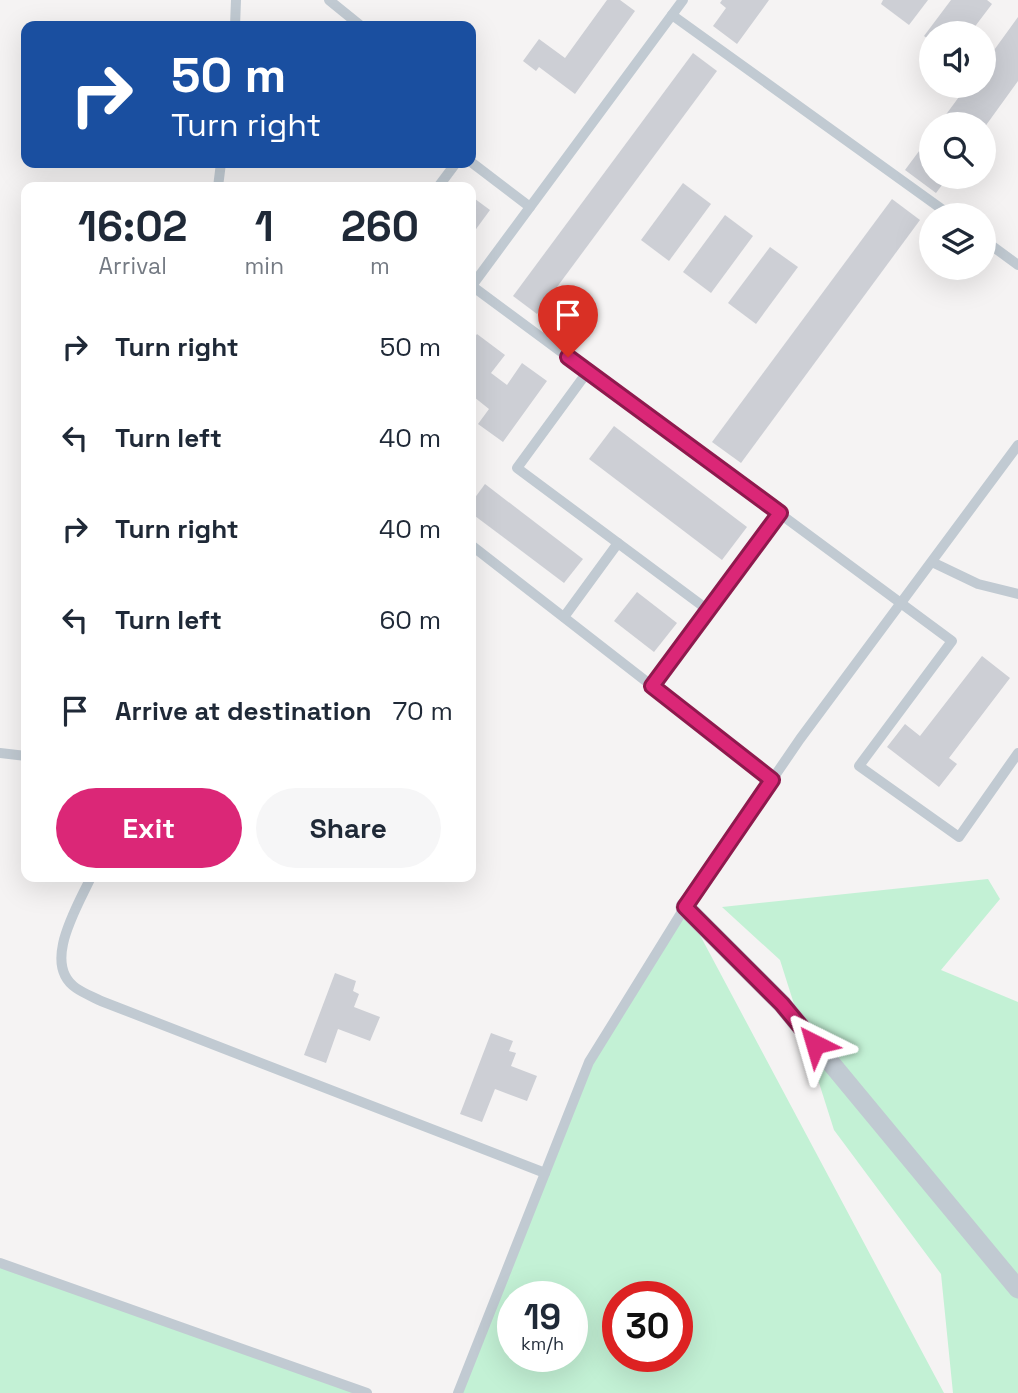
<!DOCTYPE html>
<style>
:root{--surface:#fff;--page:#f6f6f7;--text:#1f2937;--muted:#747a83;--accent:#db2777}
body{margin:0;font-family:"Space Grotesk",sans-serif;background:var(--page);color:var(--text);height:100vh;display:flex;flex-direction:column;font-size:26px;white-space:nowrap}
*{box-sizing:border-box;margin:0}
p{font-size:23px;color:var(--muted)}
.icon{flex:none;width:38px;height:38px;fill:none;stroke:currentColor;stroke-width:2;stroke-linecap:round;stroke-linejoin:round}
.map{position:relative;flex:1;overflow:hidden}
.drawer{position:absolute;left:21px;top:182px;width:455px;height:700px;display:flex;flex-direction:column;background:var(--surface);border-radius:14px;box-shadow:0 7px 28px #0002}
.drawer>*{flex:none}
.guide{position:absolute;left:21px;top:21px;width:455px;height:147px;border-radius:14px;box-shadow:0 7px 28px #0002;background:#1a4fa0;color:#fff;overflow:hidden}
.fabs{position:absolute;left:919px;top:21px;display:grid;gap:14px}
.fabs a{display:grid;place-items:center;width:77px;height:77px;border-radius:50%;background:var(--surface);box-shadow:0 7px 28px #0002;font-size:35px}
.speed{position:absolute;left:497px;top:1281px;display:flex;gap:14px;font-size:35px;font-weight:700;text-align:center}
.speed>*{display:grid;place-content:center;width:91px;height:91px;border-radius:50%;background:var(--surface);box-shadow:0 7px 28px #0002;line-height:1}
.speed small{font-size:18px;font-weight:400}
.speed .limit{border:10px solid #d22;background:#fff;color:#111}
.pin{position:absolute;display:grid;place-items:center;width:60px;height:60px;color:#fff;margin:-72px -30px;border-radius:50% 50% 50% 0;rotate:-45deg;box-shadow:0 0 7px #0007}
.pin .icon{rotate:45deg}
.me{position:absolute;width:77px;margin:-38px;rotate:320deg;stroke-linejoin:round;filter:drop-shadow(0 0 5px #0008)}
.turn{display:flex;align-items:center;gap:24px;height:147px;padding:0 35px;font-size:32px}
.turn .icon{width:91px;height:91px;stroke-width:2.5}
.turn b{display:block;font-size:49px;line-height:60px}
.eta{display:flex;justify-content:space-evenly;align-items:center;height:119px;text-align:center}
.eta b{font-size:42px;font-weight:700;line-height:49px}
.primary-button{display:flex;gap:14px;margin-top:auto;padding:14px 35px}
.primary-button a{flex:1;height:80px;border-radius:42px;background:var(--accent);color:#fff;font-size:28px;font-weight:700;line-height:80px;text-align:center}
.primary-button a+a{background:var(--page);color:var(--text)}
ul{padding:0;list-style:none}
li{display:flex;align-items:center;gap:21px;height:91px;padding:0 35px}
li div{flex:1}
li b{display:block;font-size:26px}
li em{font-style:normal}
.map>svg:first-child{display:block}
.green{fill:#c3f1d5;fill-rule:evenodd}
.building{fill:#cdcfd5}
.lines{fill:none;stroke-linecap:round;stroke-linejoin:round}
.lane{stroke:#c1cad2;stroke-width:10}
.street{stroke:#c1cad2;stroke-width:19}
.route-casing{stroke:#8e194d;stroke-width:18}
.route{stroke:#db2777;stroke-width:12}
</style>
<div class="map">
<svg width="1018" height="1393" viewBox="0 0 1018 1393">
<rect width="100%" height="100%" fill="#f5f3f3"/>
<!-- green -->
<g class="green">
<polygon points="988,879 1000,899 941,970 1018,1002 1018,1393 953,1393 941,1274 834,1130 780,960 722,907"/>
<path d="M685,907L944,1393H458L589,1062ZM513,1297H572V1356H513ZM618,1297H677V1356H618Z"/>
<polygon points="0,1263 367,1393 0,1393"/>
</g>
<!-- building -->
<g class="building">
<polygon points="607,0 620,0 635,11 575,94 539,67 536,71 523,61 539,39 565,58"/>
<polygon points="722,0 769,0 737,44 713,26 726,8 720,3"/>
<polygon points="883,0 928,0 909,25 881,4"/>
<polygon points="951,0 987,0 992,4 970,33 931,33 931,41 924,36"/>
<polygon points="1018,17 1018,81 984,128 984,124 939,124 967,86 984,86 984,64"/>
<polygon points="693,53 717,71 537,314 513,296"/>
<polygon points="931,135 931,177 948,177 936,193 905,170"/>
<polygon points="683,183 711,204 669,261 641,240"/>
<polygon points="471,196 490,210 471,236"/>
<polygon points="892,199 920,220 741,463 712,442"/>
<polygon points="725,215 753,236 711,293 683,272"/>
<polygon points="770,247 798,267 756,324 728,303"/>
<polygon points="477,334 505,355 491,373 507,385 522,363 547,381 503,442 478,424 489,409 474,397 471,401 471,342"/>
<polygon points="614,426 747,527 722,560 589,459"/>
<polygon points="485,484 583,559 564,583 471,513 471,503"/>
<polygon points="637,592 677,623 654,652 614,621"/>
<polygon points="982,656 1010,678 949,758 957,764 939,787 887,747 905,724 920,736"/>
<polygon points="335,973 356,981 353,991 359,994 354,1007 380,1017 370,1041 338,1029 326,1063 304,1055"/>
<polygon points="491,1033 513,1041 509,1051 516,1053 511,1066 537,1076 527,1101 495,1089 482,1122 460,1114"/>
</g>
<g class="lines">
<!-- lane -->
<g class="lane">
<polyline points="329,0 361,26"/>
<polyline points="672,15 950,215"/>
<polyline points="235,26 236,0"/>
<polyline points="471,162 530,207"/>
<polyline points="218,187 221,163"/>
<polyline points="438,187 456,163"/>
<polyline points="984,240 1018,265"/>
<polyline points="472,286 952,641 859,766 959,837 1018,753"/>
<polyline points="471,287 683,0"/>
<polyline points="588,371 517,468 708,610"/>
<polyline points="471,545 773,780"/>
<polyline points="932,562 978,584 1018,594"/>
<polyline points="564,617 618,543"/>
<polyline points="652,686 780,513"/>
<polyline points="0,753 26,756"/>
<path d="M91,877C78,906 41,964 76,988C83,993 93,997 101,1001L545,1173"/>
<polyline points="0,1263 367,1393"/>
<polyline points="458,1393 589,1062 685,907 800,739 1018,445"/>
</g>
<!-- street -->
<polyline class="street" points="685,907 782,1004 1018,1289"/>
</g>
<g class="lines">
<defs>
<polyline id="route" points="568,357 780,513 652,686 772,780 685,907 782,1004 815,1044"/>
</defs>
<!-- route casing -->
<use href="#route" class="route-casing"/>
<!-- route -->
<use href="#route" class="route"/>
</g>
</svg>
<div class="fabs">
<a><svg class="icon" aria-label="sound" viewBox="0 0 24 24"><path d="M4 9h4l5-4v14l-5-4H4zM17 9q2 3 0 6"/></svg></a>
<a><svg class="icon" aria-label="search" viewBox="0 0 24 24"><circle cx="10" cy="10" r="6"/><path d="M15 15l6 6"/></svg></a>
<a><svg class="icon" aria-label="layers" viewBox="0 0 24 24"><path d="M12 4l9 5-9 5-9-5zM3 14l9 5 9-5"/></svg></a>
</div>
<div class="speed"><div>19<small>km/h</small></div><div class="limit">30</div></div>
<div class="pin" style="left:568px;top:357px;background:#d93025"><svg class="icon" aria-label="arrive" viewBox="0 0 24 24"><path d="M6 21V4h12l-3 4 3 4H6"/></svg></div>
<svg class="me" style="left:815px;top:1044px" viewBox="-20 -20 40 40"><path d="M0-17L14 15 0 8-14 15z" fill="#db2777" stroke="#fff" stroke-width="4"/></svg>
<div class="guide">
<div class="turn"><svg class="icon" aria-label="right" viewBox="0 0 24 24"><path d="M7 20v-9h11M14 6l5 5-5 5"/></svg><div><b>50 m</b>Turn right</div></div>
</div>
<section class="drawer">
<div class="eta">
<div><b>16:02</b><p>Arrival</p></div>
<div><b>1</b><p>min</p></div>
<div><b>260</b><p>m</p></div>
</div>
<ul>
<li><svg class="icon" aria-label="right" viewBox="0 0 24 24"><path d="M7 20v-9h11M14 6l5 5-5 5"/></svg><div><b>Turn right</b></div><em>50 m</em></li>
<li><svg class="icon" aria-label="left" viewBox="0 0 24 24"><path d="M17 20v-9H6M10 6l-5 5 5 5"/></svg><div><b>Turn left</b></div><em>40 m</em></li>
<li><svg class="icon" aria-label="right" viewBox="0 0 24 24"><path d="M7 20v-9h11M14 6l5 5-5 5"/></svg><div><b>Turn right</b></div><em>40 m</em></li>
<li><svg class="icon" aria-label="left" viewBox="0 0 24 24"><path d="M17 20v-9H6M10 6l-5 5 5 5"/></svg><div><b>Turn left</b></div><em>60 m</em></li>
<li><svg class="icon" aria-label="arrive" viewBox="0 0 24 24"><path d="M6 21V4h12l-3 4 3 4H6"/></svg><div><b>Arrive at destination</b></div><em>70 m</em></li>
</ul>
<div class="primary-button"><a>Exit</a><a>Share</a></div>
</section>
</div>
